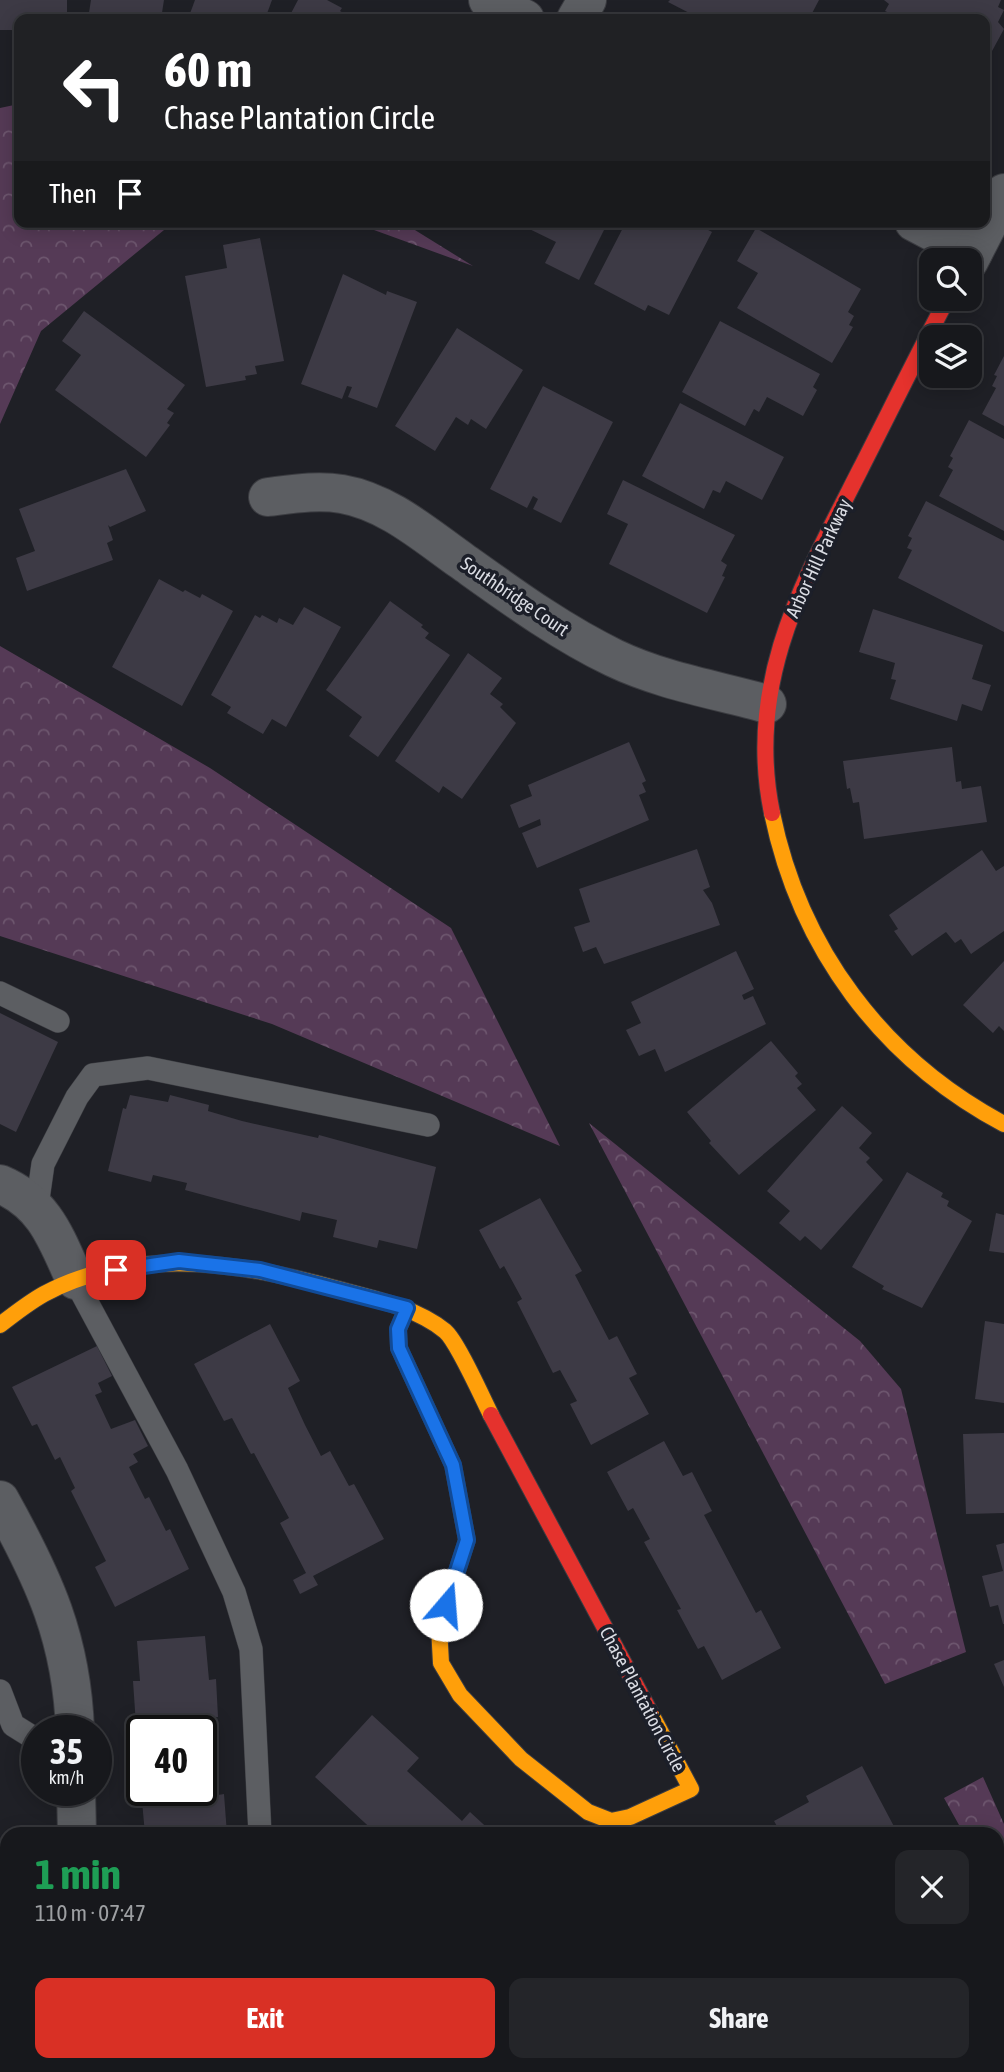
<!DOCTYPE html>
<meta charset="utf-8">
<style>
:root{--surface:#17181c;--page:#242529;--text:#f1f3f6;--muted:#9ea0a3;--line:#36373b;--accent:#d93025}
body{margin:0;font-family:"Asap Condensed",sans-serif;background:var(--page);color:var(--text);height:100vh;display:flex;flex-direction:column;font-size:26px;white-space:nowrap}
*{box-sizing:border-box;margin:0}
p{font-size:23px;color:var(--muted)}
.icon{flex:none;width:38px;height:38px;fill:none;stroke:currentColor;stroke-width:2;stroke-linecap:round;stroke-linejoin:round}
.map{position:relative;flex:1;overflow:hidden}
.panel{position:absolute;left:0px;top:1827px;width:1004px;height:245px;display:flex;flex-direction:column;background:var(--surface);border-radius:21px 21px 0 0;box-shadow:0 4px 18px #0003,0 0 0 2px var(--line)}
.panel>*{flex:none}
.top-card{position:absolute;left:14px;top:14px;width:976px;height:214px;border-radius:14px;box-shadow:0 4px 18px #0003,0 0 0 2px var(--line);background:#202124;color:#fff;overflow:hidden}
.tools{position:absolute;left:919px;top:248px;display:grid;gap:14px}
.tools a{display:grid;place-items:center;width:63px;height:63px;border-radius:14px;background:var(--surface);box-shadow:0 4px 18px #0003,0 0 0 2px var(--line);font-size:35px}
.speed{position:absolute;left:21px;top:1715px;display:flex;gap:14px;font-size:35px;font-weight:700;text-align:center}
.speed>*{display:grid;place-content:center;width:91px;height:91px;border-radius:50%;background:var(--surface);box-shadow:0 4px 18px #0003,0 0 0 2px var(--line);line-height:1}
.speed small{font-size:18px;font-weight:400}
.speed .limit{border:4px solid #111;border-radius:10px;background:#fff;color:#111}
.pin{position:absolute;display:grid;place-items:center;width:60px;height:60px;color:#fff;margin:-30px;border-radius:14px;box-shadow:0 4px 10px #0006}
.me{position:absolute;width:77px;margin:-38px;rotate:18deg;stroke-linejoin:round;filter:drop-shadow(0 0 5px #0008)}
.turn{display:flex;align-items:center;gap:24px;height:147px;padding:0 35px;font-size:32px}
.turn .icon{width:91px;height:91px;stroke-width:2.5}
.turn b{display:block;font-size:49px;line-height:60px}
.then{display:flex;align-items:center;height:66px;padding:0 35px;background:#0003;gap:14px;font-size:26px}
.round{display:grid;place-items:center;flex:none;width:74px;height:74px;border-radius:14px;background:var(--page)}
.summary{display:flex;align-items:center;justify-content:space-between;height:119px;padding:0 35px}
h1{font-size:42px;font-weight:700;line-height:52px;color:#1e9e55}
.cta{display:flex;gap:14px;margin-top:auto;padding:14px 35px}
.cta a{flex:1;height:80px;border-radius:14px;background:var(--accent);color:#fff;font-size:28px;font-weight:700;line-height:80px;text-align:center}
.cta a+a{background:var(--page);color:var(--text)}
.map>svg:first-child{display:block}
.forest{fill:url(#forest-crowns)}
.building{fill:#3d3a45}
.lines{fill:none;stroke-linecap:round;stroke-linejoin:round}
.lane-casing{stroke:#3b3c41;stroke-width:24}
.street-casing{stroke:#3b3c41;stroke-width:40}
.slow-casing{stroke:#3b3c41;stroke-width:18}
.jam-casing{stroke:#3b3c41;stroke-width:18}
.lane{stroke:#5c5e62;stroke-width:23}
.street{stroke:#5c5e62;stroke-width:38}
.slow{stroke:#ff9f0a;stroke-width:16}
.jam{stroke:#e5322d;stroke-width:16}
.route-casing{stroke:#114b97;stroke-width:18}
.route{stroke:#1a73e8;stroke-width:12}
.labels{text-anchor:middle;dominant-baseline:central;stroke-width:7;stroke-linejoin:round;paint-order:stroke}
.street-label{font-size:19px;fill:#dadce3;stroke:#1c1f29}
</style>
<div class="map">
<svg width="1004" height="2072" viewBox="0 0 1004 2072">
<defs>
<pattern id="forest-crowns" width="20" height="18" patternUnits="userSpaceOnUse" patternTransform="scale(1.75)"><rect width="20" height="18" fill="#553a56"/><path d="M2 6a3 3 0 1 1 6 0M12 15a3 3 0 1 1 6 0" fill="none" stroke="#6d566e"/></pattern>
</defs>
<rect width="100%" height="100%" fill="#1f2026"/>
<!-- forest -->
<g class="forest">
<polygon points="19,104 19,222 199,222 164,230 41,331 0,424 0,108"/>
<polygon points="352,222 402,222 473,266"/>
<polygon points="0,646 210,768 451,928 560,1146 272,1024 0,936"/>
<polygon points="589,1123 860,1341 901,1389 966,1652 885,1684"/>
<polygon points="983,1777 1004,1824 1004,1909 998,1897 998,1834 964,1834 944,1798"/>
</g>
<!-- building -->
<g class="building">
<polygon points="0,0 67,0 67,19 19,19 19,30 0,30"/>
<polygon points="91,0 164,0 161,19 88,19"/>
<polygon points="195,0 272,0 265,19 188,19"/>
<polygon points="298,0 327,0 342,8 340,11 348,16 346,19 288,19"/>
<polygon points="670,0 819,0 809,19 784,16 783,19 701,19 668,2"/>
<polygon points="884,0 1001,0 998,7 1004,10 998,22 1004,29 985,64 985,19 902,19 885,11 889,4"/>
<polygon points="515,222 608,222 579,280 545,263 556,242"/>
<polygon points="626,222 693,222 712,232 669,315 648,305 645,311 594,284"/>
<polygon points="756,228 861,289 848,312 854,316 849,325 853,327 832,363 737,308 758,273 737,261"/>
<polygon points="260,238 284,361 255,366 257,374 245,376 246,380 206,387 185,276 227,268 223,245"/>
<polygon points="343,274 386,295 387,291 417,302 377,408 348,397 352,387 347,386 342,399 301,384"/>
<polygon points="84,311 185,385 167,409 174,413 167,423 170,425 146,457 55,390 81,355 62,341"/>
<polygon points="720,321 820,374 813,387 817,390 803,416 767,397 759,412 754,409 745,426 682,392"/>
<polygon points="457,328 523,370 486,429 471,419 468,425 456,417 435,451 395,426"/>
<polygon points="1004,356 1004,426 982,414 996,388 992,386 997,376 994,375"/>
<polygon points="543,386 613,422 561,523 533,509 538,499 533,496 527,508 490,489"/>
<polygon points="680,403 784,457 762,500 726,481 720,493 713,490 704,509 642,476"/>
<polygon points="969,420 1004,439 1004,531 939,496 953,470 948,467 953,458 950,456"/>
<polygon points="126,469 146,511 110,527 108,525 113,540 107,543 113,560 27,591 16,558 35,551 19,509"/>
<polygon points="623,480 735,535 721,561 727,565 722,576 725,577 707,613 609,564 628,524 607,514"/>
<polygon points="926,501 1004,541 1004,632 898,578 912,550 907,548 912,538 908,536"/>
<polygon points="159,579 183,592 185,590 200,598 202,594 233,611 182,706 112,667"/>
<polygon points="390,601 423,625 421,627 429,633 425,638 450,655 378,757 349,736 362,717 326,690"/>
<polygon points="304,607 341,627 286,727 272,719 263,734 227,713 231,707 211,695 255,615 260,618 262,615 277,623 279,618 293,625"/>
<polygon points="873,609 983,645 972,679 991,685 982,711 962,704 957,721 890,699 896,680 891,679 895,663 859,652"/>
<polygon points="468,653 502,678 490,694 503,704 500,707 516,723 462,799 443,786 439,793 395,761"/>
<polygon points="629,742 646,781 642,783 646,792 639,795 649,820 537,868 522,833 541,825 540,819 519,828 510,805 532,796 528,785"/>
<polygon points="952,747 956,782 961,781 962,789 981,786 987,822 864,839 859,802 853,803 850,788 847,789 843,761"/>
<polygon points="697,849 710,887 703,890 712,903 720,925 604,964 596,947 583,952 574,927 590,922 579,889"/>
<polygon points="982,850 996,871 1004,866 1004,931 971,954 961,939 955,943 946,932 912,956 894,931 898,929 889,915"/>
<polygon points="736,951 754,989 742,995 744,1000 753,996 766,1024 665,1072 655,1049 639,1056 626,1030 641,1023 631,1002"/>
<polygon points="1004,961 1004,1031 999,1026 993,1033 963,1005"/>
<polygon points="0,1013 58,1042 16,1132 0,1124"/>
<polygon points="771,1041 798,1073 795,1076 802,1084 797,1088 816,1110 739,1175 709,1143 711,1141 687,1112"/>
<polygon points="130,1095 168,1102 170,1095 209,1105 208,1111 242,1121 318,1138 319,1135 436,1167 417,1249 379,1240 377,1248 333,1237 337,1220 302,1212 300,1221 185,1190 187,1183 153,1175 151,1182 108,1171 123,1108 126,1109"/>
<polygon points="842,1106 872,1133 859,1148 870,1158 866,1162 883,1180 821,1250 805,1236 800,1241 779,1223 790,1211 767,1191"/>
<polygon points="907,1172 943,1193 941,1197 949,1201 947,1206 972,1221 922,1308 882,1289 884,1286 852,1267"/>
<polygon points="540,1198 582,1271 575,1275 609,1340 617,1336 637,1374 629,1378 649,1414 591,1445 570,1404 577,1401 560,1370 553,1373 517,1302 522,1299 504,1266 500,1269 479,1230"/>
<polygon points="996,1213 1004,1215 1004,1253 989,1251"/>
<polygon points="985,1321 1004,1324 1004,1403 975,1399"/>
<polygon points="270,1324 300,1381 288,1388 305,1425 321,1456 330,1451 349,1486 354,1484 384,1539 313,1576 318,1585 300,1594 293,1580 306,1573 280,1523 289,1518 254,1453 251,1454 232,1418 224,1421 194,1364"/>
<polygon points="97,1346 112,1376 98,1383 102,1392 95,1395 111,1429 135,1420 148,1446 133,1454 138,1462 129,1467 145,1499 149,1497 166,1531 170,1529 189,1569 115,1607 95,1567 106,1561 71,1491 75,1488 60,1457 55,1460 37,1424 32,1426 12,1387"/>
<polygon points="1004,1433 1004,1513 966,1514 963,1434"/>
<polygon points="664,1441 683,1476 692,1472 712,1511 704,1515 756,1613 761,1610 781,1648 722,1680 704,1646 698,1649 677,1610 681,1609 644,1542 650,1539 633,1508 628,1511 607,1472"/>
<polygon points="1004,1543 1004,1624 1003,1624 998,1605 990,1607 982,1576 1003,1571 996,1545"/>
<polygon points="205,1636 209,1680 216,1679 218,1717 212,1717 218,1795 224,1794 227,1834 145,1834 142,1801 149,1800 149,1790 201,1790 201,1731 144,1731 143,1725 136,1725 133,1681 140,1681 137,1641"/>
<polygon points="1004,1660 1004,1687 994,1664"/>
<polygon points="372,1715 419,1758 407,1771 462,1821 470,1812 494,1834 377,1834 315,1777"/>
<polygon points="862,1766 898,1834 766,1834 778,1828 774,1821 809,1802 806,1796"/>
<polygon points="197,2065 337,2065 345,2072 206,2072"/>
<polygon points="630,2065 653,2065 657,2072 617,2072"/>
</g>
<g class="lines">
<defs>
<g id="lane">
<polyline points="0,993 58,1021"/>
<polyline points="37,1206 43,1164 77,1097 93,1075 148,1068 428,1125"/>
<polyline points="75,1280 177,1470 234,1592 251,1649 260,1834"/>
<polyline points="0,1691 13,1725 37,1740"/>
</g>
<g id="street">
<polyline points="488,0 525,19"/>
<polyline points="576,19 587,0"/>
<polyline points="914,222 973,253"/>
<polyline points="969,261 1004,193"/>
<path d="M268,497C293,494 317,490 342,494C388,502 425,535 462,561C511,596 560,632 614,658C662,681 717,690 767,704"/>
<path d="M0,1184C45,1203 56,1238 75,1280"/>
<path d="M0,1500C44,1579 72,1639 75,1731"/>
<polyline points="76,1790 77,1834"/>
<polyline points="97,2065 98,2072"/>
<polyline points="932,2072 944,2065"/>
</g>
<g id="slow">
<path d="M772,813C800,949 882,1059 1004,1124"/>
<path d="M0,1325C14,1314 28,1303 44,1294C135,1245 245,1263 341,1290C375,1299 417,1308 445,1331C457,1341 482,1397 491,1415"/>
<polyline points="463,1519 467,1540 439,1627 441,1663 460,1695 521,1759 588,1812 611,1821 630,1817 691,1789 650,1712"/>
</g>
<g id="jam">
<path d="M772,813C745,683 803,582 860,470C889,413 917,356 947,299"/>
<polyline points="407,1308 398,1329 399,1348 453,1465 463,1519"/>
<polyline points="491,1415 650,1712"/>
</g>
</defs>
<!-- lane casing -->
<use href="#lane" class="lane-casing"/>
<!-- street casing -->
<use href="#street" class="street-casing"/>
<!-- slow casing -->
<use href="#slow" class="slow-casing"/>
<!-- jam casing -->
<use href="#jam" class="jam-casing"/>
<!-- lane -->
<use href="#lane" class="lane"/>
<!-- street -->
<use href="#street" class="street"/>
<!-- slow -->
<use href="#slow" class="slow"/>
<!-- jam -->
<use href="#jam" class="jam"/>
</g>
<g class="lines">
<defs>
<polyline id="route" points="116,1270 179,1261 260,1270 407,1308 398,1329 399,1348 453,1465 467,1540 446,1605"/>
</defs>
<!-- route casing -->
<use href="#route" class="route-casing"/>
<!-- route -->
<use href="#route" class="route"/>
</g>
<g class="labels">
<!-- street labels -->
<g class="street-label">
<text transform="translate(818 558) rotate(-65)">Arbor Hill Parkway</text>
<text transform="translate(515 596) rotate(34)">Southbridge Court</text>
<text transform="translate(643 1699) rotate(62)">Chase Plantation Circle</text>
</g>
</g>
</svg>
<div class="tools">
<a><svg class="icon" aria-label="search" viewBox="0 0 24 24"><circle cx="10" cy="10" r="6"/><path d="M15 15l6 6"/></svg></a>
<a><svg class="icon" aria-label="layers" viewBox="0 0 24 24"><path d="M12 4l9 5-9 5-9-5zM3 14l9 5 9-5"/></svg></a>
</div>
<div class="speed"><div>35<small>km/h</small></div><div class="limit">40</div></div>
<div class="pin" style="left:116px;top:1270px;background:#d93025"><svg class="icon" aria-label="arrive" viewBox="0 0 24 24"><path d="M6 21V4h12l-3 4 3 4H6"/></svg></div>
<svg class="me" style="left:446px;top:1605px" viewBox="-20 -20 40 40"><circle r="19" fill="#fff"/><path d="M0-13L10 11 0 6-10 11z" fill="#1a73e8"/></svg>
<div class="top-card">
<div class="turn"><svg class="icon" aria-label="left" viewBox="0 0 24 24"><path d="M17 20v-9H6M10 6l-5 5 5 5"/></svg><div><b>60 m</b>Chase Plantation Circle</div></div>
<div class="then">Then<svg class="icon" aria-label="arrive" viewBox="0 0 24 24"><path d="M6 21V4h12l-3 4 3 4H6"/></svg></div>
</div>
<section class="panel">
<div class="summary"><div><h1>1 min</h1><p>110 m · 07:47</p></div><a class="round"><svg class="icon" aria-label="close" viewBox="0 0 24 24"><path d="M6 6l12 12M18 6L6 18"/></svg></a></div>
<div class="cta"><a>Exit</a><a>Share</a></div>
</section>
</div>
